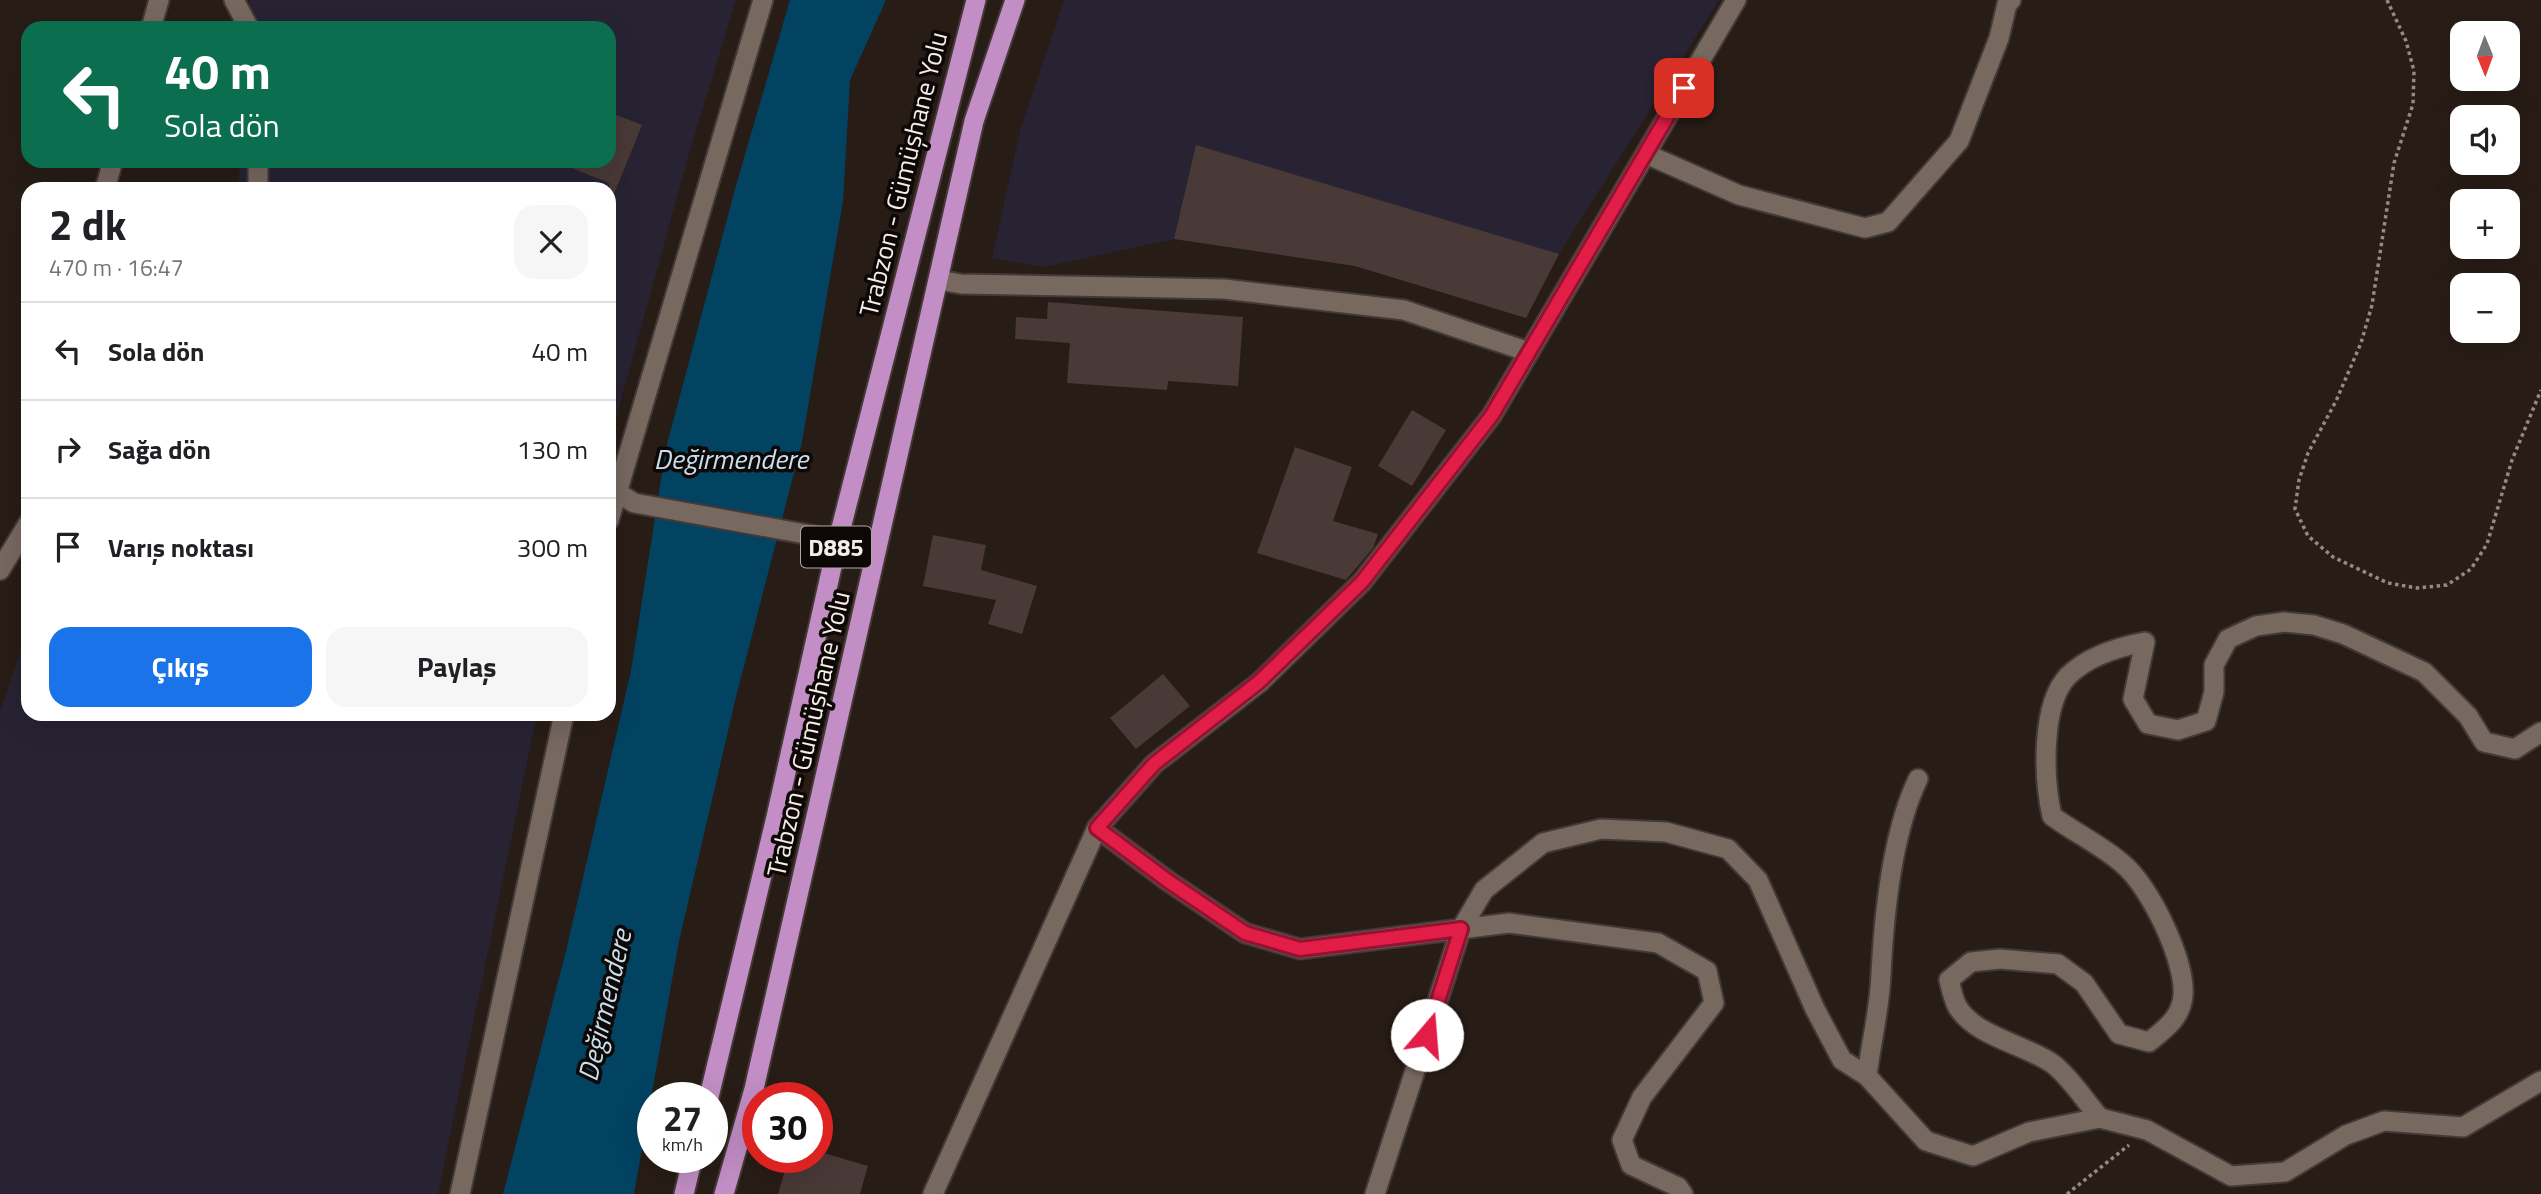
<!DOCTYPE html>
<html lang="tr">
<meta charset="utf-8">
<style>
:root{--surface:#fff;--page:#f6f6f6;--text:#202124;--muted:#757577;--line:#e0e0e0;--accent:#1a73e8}
body{margin:0;font-family:"Titillium Web",sans-serif;background:var(--page);color:var(--text);height:100vh;display:flex;flex-direction:column;font-size:26px;white-space:nowrap}
*{box-sizing:border-box;margin:0}
p{font-size:23px;color:var(--muted)}
.icon{flex:none;width:38px;height:38px;fill:none;stroke:currentColor;stroke-width:2;stroke-linecap:round;stroke-linejoin:round}
.map{position:relative;flex:1;overflow:hidden}
.sheet{position:absolute;left:21px;top:182px;width:595px;height:539px;display:flex;flex-direction:column;background:var(--surface);border-radius:21px;box-shadow:0 7px 28px #0002}
.sheet>*{flex:none}
.hud{position:absolute;left:21px;top:21px;width:595px;height:147px;border-radius:21px;box-shadow:0 7px 28px #0002;background:#0b6e4f;color:#fff;overflow:hidden}
.needle{width:46px;rotate:179deg}
.fabs{position:absolute;left:2450px;top:21px;display:grid;gap:14px}
.fabs a{display:grid;place-items:center;width:70px;height:70px;border-radius:14px;background:var(--surface);box-shadow:0 7px 28px #0002;font-size:35px}
.speed{position:absolute;left:637px;top:1082px;display:flex;gap:14px;font-size:35px;font-weight:700;text-align:center}
.speed>*{display:grid;place-content:center;width:91px;height:91px;border-radius:50%;background:var(--surface);box-shadow:0 7px 28px #0002;line-height:1}
.speed small{font-size:18px;font-weight:400}
.speed .limit{border:10px solid #d22;background:#fff;color:#111}
.pin{position:absolute;display:grid;place-items:center;width:60px;height:60px;color:#fff;margin:-30px;border-radius:14px;box-shadow:0 4px 10px #0006}
.me{position:absolute;width:77px;margin:-38px;rotate:18deg;stroke-linejoin:round;filter:drop-shadow(0 0 5px #0008)}
.turn{display:flex;align-items:center;gap:24px;height:147px;padding:0 28px;font-size:32px}
.turn .icon{width:91px;height:91px;stroke-width:2.5}
.turn b{display:block;font-size:49px;line-height:60px}
.round{display:grid;place-items:center;flex:none;width:74px;height:74px;border-radius:21px;background:var(--page)}
.summary{display:flex;align-items:center;justify-content:space-between;height:119px;padding:0 28px}
h1{font-size:42px;font-weight:700;line-height:52px}
.button{display:flex;gap:14px;margin-top:auto;padding:14px 28px}
.button a{flex:1;height:80px;border-radius:21px;background:var(--accent);color:#fff;font-size:28px;font-weight:700;line-height:80px;text-align:center}
.button a+a{background:var(--page);color:var(--text)}
ul{padding:0;list-style:none}
li{display:flex;align-items:center;gap:21px;height:98px;padding:0 28px;border-top:2px solid var(--line)}
li div{flex:1}
li b{display:block;font-size:26px}
li em{font-style:normal}
.map>svg:first-child{display:block}
.industrial{fill:#282333}
.water{fill:#024362}
.building{fill:#493937}
.lines{fill:none;stroke-linecap:round;stroke-linejoin:round}
.minor-casing{stroke:#433936;stroke-width:23}
.tertiary-casing{stroke:#433936;stroke-width:23}
.trunk-casing{stroke:#433936;stroke-width:23}
.path{stroke:#948984;stroke-width:3.5;stroke-dasharray:3.5 3.5;stroke-linecap:butt}
.minor{stroke:#776860;stroke-width:19}
.tertiary{stroke:#776860;stroke-width:19}
.trunk{stroke:#c28ec5;stroke-width:19}
.route-casing{stroke:#92132f;stroke-width:18}
.route{stroke:#e11d48;stroke-width:12}
.labels{text-anchor:middle;dominant-baseline:central;stroke-width:7;stroke-linejoin:round;paint-order:stroke}
.shield{fill:#0d0806;stroke:#b0a8a5;stroke-width:2}
.shield-label{font-size:24px;font-weight:bold;fill:#f6ede9}
.street-label{font-size:26px;fill:#f6ede9;stroke:#0d0806}
.water-label{font-size:28px;font-style:italic;fill:#c7deed;stroke:#0d0806}
</style>
<div class="map">
<svg width="2541" height="1194" viewBox="0 0 2541 1194">
<rect width="100%" height="100%" fill="#281c16"/>
<!-- industrial -->
<g class="industrial">
<polygon points="250,0 736,0 690,150 609,444 609,189 238,189 240,161 609,161 609,28 248,28"/>
<polygon points="1064,0 1719,0 1559,254 1526,318 1355,266 1175,239 1043,267 992,258 1020,131"/>
<polygon points="28,629 28,714 537,714 438,1194 0,1194 0,712"/>
</g>
<!-- water -->
<polygon class="water" points="790,0 886,0 850,80 843,201 802,442 736,697 679,941 634,1194 503,1194 566,951 631,671 666,448 735,189"/>
<!-- building -->
<g class="building">
<polygon points="609,112 642,125 610,204 609,183 557,162 609,161"/>
<polygon points="1196,145 1559,254 1526,318 1355,266 1174,239"/>
<polygon points="1048,302 1243,317 1238,386 1168,381 1167,390 1067,383 1070,343 1015,339 1016,317 1047,319"/>
<polygon points="1412,410 1446,430 1412,486 1378,466"/>
<polygon points="1295,447 1352,467 1333,521 1378,534 1373,548 1346,580 1257,553"/>
<polygon points="933,535 986,545 981,570 1037,586 1022,634 988,624 996,600 923,586"/>
<polygon points="1163,674 1190,706 1136,749 1110,718"/>
<polygon points="817,1151 868,1166 860,1194 778,1194 789,1157 817,1157"/>
</g>
<g class="lines">
<defs>
<g id="minor">
<polyline points="1646,154 1739,195 1865,228 1888,222 1959,141 1999,38 2007,4 2011,0"/>
<polyline points="609,520 763,0"/>
<path d="M1867,1076C1871,1042 1880,1008 1881,974C1884,914 1892,833 1918,779"/>
<path d="M2100,1118C2085,1101 2071,1078 2053,1064C2025,1044 1975,1037 1957,1006C1953,998 1951,988 1949,980L1971,962L2000,959L2058,964L2084,983L2119,1034L2149,1042C2165,1029 2181,1018 2183,996C2186,961 2150,887 2124,865C2103,846 2075,833 2052,816C2044,781 2040,705 2068,676C2088,656 2118,647 2145,642L2133,699L2148,724L2178,730L2206,721L2214,692V665L2228,639L2256,626L2284,622L2314,625L2343,634L2424,672L2468,716L2484,742L2515,749L2541,732"/>
<polyline points="460,1194 564,714"/>
<polyline points="1375,1194 1461,929 1484,890 1543,843 1601,829 1666,832 1728,849 1758,880 1815,1009 1842,1060 1867,1076 1926,1141 1973,1156 2029,1132 2100,1118 2147,1130 2231,1176 2285,1172 2346,1135 2384,1121 2463,1127 2541,1081"/>
</g>
<g id="tertiary">
<polyline points="234,0 249,28"/>
<polyline points="151,28 159,0"/>
<polyline points="105,189 113,161"/>
<polyline points="258,189 258,161"/>
<polyline points="939,280 961,284 1224,289 1404,310 1529,352"/>
<polyline points="609,487 634,503 838,540"/>
<polyline points="0,570 28,524"/>
<polyline points="1097,828 1168,881 1245,933 1300,949 1509,923 1658,943 1707,971 1714,1003 1642,1097 1622,1140 1631,1165 1678,1187 1683,1194"/>
<polyline points="933,1194 1097,828 1154,764 1260,682 1362,582 1492,415 1736,0"/>
</g>
<g id="trunk">
<polyline points="709,1097 776,817 838,540 976,0"/>
<polyline points="684,1194 693,1157"/>
<polyline points="724,1194 754,1089 974,121 1015,0"/>
</g>
</defs>
<!-- minor casing -->
<use href="#minor" class="minor-casing"/>
<!-- tertiary casing -->
<use href="#tertiary" class="tertiary-casing"/>
<!-- trunk casing -->
<use href="#trunk" class="trunk-casing"/>
<!-- path -->
<g class="path">
<polyline points="2387,0 2406,41 2414,71 2413,104 2394,163 2372,305 2361,343 2336,401 2308,453 2299,480 2295,509 2308,536 2333,557 2388,583 2417,588 2447,585 2471,569 2487,544 2512,460 2541,390"/>
<polyline points="2067,1194 2129,1145"/>
</g>
<!-- minor -->
<use href="#minor" class="minor"/>
<!-- tertiary -->
<use href="#tertiary" class="tertiary"/>
<!-- trunk -->
<use href="#trunk" class="trunk"/>
</g>
<g class="lines">
<defs>
<polyline id="route" points="1427,1035 1461,929 1300,949 1245,933 1168,881 1097,828 1154,764 1259,682 1362,582 1492,415 1684,88"/>
</defs>
<!-- route casing -->
<use href="#route" class="route-casing"/>
<!-- route -->
<use href="#route" class="route"/>
</g>
<g class="labels">
<!-- shield labels -->
<rect class="shield" x="801" y="526.5" width="70" height="41" rx="5"/>
<g class="shield-label">
<text x="836" y="547">D885</text>
</g>
<!-- street labels -->
<g class="street-label">
<text transform="translate(903 174) rotate(-76)">Trabzon - Gümüşhane Yolu</text>
<text transform="translate(808 734) rotate(-77)">Trabzon - Gümüşhane Yolu</text>
</g>
<!-- water labels -->
<g class="water-label">
<text x="731" y="458">Değirmendere</text>
<text transform="translate(604 1005) rotate(-77)">Değirmendere</text>
</g>
</g>
</svg>
<div class="fabs">
<a><svg class="needle" viewBox="-14 -14 28 28"><path d="M0-13l5 13h-10z" fill="#e53935"/><path d="M0 13l5-13h-10z" fill="#757577"/></svg></a>
<a><svg class="icon" aria-label="sound" viewBox="0 0 24 24"><path d="M4 9h4l5-4v14l-5-4H4zM17 9q2 3 0 6"/></svg></a>
<a>+</a>
<a>−</a>
</div>
<div class="speed"><div>27<small>km/h</small></div><div class="limit">30</div></div>
<div class="pin" style="left:1684px;top:88px;background:#d93025"><svg class="icon" aria-label="arrive" viewBox="0 0 24 24"><path d="M6 21V4h12l-3 4 3 4H6"/></svg></div>
<svg class="me" style="left:1427px;top:1035px" viewBox="-20 -20 40 40"><circle r="19" fill="#fff"/><path d="M0-13L10 11 0 6-10 11z" fill="#e11d48"/></svg>
<div class="hud">
<div class="turn"><svg class="icon" aria-label="left" viewBox="0 0 24 24"><path d="M17 20v-9H6M10 6l-5 5 5 5"/></svg><div><b>40 m</b>Sola dön</div></div>
</div>
<section class="sheet">
<div class="summary"><div><h1>2 dk</h1><p>470 m · 16:47</p></div><a class="round"><svg class="icon" aria-label="close" viewBox="0 0 24 24"><path d="M6 6l12 12M18 6L6 18"/></svg></a></div>
<ul>
<li><svg class="icon" aria-label="left" viewBox="0 0 24 24"><path d="M17 20v-9H6M10 6l-5 5 5 5"/></svg><div><b>Sola dön</b></div><em>40 m</em></li>
<li><svg class="icon" aria-label="right" viewBox="0 0 24 24"><path d="M7 20v-9h11M14 6l5 5-5 5"/></svg><div><b>Sağa dön</b></div><em>130 m</em></li>
<li><svg class="icon" aria-label="arrive" viewBox="0 0 24 24"><path d="M6 21V4h12l-3 4 3 4H6"/></svg><div><b>Varış noktası</b></div><em>300 m</em></li>
</ul>
<div class="button"><a>Çıkış</a><a>Paylaş</a></div>
</section>
</div>
